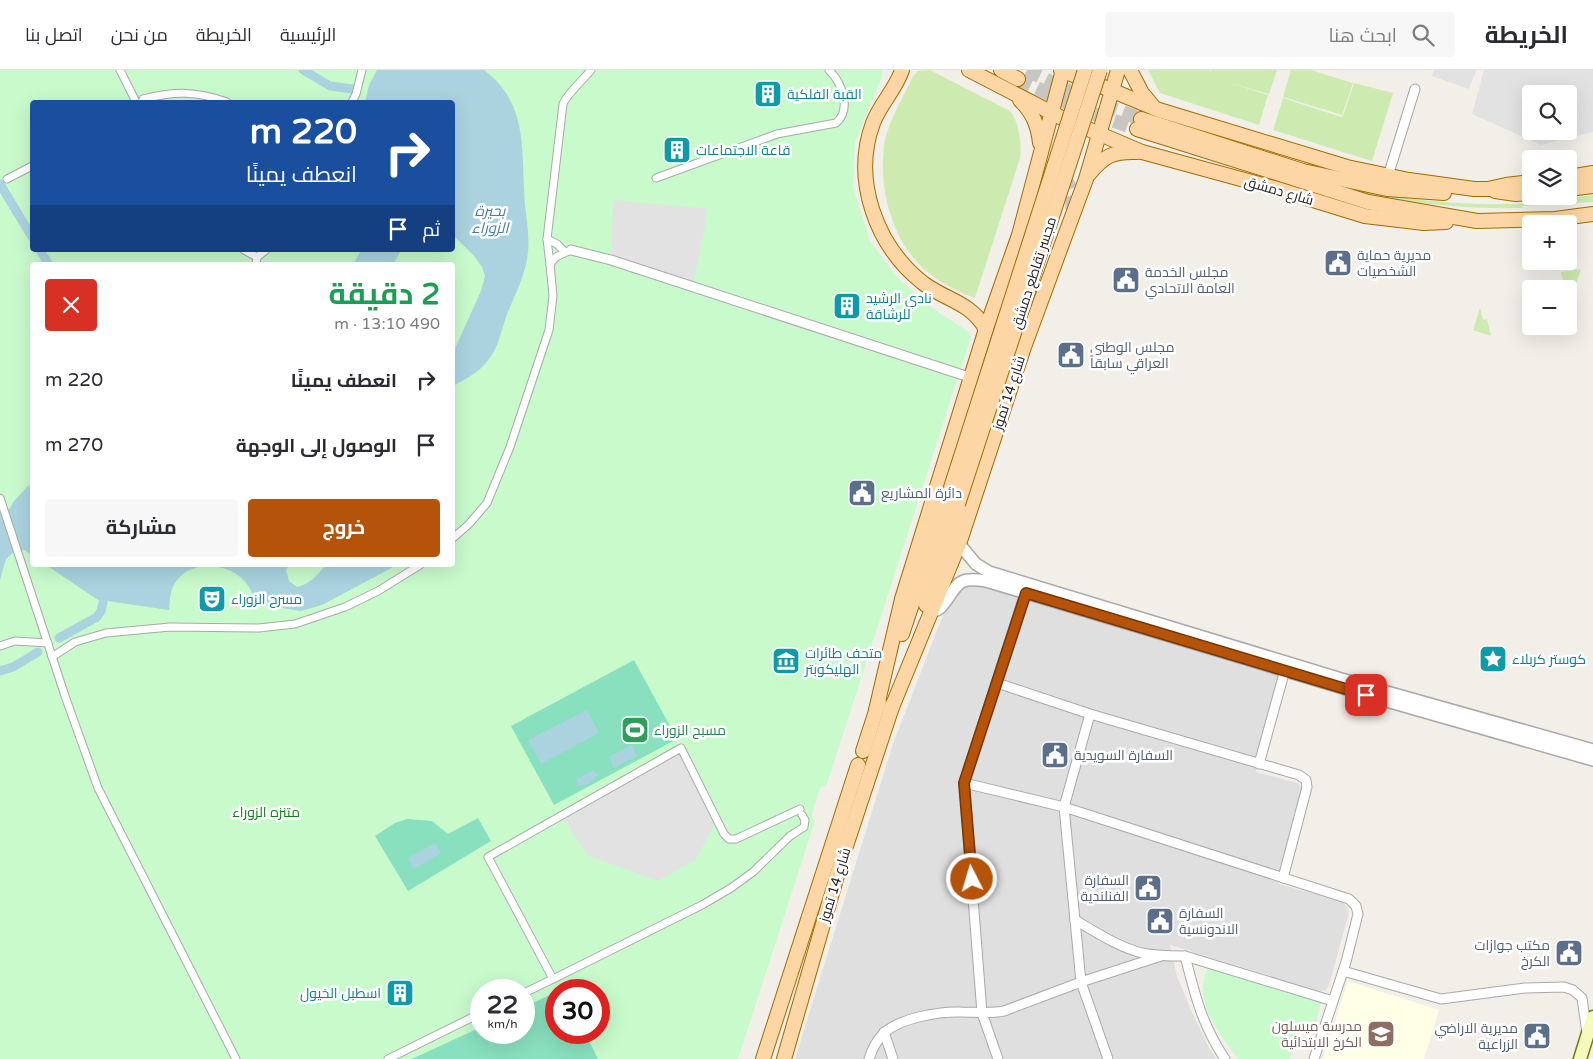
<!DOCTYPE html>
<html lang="ar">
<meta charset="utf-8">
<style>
:root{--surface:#fff;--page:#f7f7f7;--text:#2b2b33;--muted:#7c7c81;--line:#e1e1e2;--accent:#b45309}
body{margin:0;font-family:"Varela Round",Cairo,sans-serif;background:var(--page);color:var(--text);direction:rtl;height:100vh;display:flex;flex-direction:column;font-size:19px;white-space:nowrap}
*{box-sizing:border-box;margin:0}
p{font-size:16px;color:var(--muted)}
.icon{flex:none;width:28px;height:28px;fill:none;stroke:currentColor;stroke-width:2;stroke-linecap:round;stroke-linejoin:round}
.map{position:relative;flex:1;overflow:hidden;direction:ltr}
.sheet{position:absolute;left:30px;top:192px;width:425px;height:305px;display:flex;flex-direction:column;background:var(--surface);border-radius:5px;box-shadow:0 5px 20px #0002;direction:rtl}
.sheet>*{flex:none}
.guide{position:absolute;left:30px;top:30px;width:425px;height:152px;border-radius:5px;box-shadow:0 5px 20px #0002;direction:rtl;background:#1a4fa0;color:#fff;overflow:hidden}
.fabs{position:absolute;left:1522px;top:15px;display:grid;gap:10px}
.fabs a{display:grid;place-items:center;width:55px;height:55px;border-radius:5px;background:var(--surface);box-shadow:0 5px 20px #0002;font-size:25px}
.speed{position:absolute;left:470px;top:909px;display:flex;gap:10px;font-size:25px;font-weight:700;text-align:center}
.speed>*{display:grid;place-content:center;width:65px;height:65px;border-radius:50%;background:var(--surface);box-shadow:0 5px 20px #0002;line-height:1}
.speed small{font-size:12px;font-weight:400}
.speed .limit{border:8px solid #d22;background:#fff;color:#111}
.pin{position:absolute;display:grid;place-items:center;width:42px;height:42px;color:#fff;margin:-21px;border-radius:10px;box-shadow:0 2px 8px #0006}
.me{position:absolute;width:55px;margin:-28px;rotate:355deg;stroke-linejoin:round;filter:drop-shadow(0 0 4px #0008)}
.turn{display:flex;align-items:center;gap:18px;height:105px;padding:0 15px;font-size:22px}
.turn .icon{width:65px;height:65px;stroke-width:2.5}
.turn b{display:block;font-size:35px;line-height:42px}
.then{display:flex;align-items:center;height:48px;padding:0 15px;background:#0003;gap:10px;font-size:19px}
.round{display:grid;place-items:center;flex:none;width:52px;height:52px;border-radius:5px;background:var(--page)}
.summary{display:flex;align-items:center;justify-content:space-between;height:85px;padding:0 15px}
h1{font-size:30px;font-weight:700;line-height:38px;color:#1e9e55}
.action{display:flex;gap:10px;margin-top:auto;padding:10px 15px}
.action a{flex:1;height:58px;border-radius:5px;background:var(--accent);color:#fff;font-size:20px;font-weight:700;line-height:58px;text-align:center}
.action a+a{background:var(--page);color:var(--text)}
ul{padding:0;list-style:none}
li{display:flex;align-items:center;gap:15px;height:65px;padding:0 15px}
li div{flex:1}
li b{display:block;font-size:19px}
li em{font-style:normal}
header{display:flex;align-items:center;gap:30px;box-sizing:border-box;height:70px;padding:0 25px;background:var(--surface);border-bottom:1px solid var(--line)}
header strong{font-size:24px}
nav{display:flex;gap:28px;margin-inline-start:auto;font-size:18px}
.search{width:350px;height:45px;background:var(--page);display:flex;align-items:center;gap:12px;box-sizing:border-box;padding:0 18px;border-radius:5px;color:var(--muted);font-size:19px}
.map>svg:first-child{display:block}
.residential{fill:#e0dfdf}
.education{fill:#ffffe5}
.grass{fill:#cdebb0}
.park{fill:#c8facc;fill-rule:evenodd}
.pitch{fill:#88e0be}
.parking{fill:#e2e2e2;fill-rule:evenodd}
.water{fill:#aad3df}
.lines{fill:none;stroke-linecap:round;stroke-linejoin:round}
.canal{stroke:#aad3df;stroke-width:9}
.primary-tunnel{stroke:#c8c6c1;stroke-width:14;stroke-dasharray:14 7;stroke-linecap:butt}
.pedestrian-casing{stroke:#a9a9a9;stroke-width:9}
.minor-casing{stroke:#a9a9a9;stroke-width:11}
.tertiary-casing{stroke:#a9a9a9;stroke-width:14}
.secondary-casing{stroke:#707d05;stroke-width:15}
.primary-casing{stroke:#a06b00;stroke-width:16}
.pedestrian{stroke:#fff;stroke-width:7}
.minor{stroke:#fff;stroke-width:9}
.tertiary{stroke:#fff;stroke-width:11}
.secondary{stroke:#f7fabf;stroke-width:12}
.primary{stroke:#fcd6a4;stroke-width:14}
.primary-bridge-casing{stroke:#a06b00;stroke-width:16;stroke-linecap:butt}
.primary-bridge{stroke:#fcd6a4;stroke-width:14}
.route-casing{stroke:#753606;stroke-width:12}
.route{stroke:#b45309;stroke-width:9}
.labels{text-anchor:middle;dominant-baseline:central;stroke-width:5;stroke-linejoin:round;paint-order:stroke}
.culture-label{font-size:14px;fill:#0d838f;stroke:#fff;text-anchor:start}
.street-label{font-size:14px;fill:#222;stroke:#fff}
.service-label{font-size:14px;fill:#4e5e75;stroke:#fff;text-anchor:start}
.leisure-label{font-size:14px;fill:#27864d;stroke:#fff;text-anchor:start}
.park-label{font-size:14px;fill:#0c8416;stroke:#fff}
.education-label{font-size:14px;fill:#785e54;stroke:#fff;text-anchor:end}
.water-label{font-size:15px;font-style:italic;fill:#4a7aab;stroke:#fff}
</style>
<header>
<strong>الخريطة</strong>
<div class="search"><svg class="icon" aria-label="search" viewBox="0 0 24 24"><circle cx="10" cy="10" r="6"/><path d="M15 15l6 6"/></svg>ابحث هنا</div>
<nav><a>الرئيسية</a><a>الخريطة</a><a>من نحن</a><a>اتصل بنا</a></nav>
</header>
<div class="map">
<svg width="1593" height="989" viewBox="0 0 1593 989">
<rect width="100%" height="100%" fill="#f2efe9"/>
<!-- residential -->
<polygon class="residential" points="975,513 1280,603 1258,686 1256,702 1298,713 1301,716 1302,721 1279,814 1342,832 1347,837 1349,843 1329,915 1326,920 1320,921 1170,875 1177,906 1190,938 1209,978 1216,989 795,989 893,674 943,545 953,524 965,514"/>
<!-- education -->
<polygon class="education" points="1348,911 1439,940 1424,989 1323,989"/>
<!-- grass -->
<g class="grass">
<path d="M930,0L1010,41C1019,51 1022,75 1020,88L975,228C954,220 933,210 917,192C890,162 879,116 884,77C887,53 903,28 913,6L918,1Z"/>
<polygon points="1148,0 1210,0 1210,3 1211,0 1277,0 1269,24 1230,13 1268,25 1259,55 1160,23"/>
<polygon points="1291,0 1311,0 1353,13 1342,45 1283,27"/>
<polygon points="1354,13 1393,23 1372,91 1273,60 1283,28 1341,47 1343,46"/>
<path d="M1358,120C1408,130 1458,135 1510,134C1538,133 1565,129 1593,125V132L1523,136L1522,138C1466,139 1412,134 1358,123Z"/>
<polygon points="1581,199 1569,235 1569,219 1565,219 1561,202"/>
<polygon points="1480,238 1483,250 1487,249 1491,266 1473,260"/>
</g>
<!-- park -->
<g class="park">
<path d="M0,0H882V7L855,72L853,117L870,171L897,207L932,238L969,262L971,267L827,714L820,718L812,745L815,751L738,989H0ZM32,32H452V180H32ZM32,195H452V495H32ZM481,920H524V962H481ZM556,920H599V962H556Z"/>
<path d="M1210,898L1321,931L1315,959L1301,956L1290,989H1238C1219,962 1193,933 1207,899Z"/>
</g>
<!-- pitch -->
<g class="pitch">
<polygon points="634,590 677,669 554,735 511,656"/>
<polygon points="478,748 491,771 408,821 375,766 395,753 407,749 432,751 448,764"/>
<polygon points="556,922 556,962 585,963 598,989 412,989 481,957 481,962 524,962 524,937"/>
</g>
<!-- parking -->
<g class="parking">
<polygon points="1434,0 1476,0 1469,19 1432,6"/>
<path d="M1484,0H1593V62L1541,75L1472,44ZM1531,24H1569V61H1531Z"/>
<polygon points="613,130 708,139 693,216 611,190"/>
<polygon points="680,682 714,756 695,790 658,811 587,785 563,748"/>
</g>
<!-- water -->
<g class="water">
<path d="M377,0H484C525,31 522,72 524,118C524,139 530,160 528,182C526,205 514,226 506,247C501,261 498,278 489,289C480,302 466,309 453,316V283L481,221L485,206L482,197L475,187L453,165L452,32H365L369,15Z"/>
<polygon points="361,180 401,180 393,195 353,195"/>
<polygon points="32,412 32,486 25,480 16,480 6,489 0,510 0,441 7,441 10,438 14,431"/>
<path d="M46,495H289L286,500L289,511L297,517C309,515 318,504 326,495H397L322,535L301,541L256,534C254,527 251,519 246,513C231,493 193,489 177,510C170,518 170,530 169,540L107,531L106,533L101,532Z"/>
<polygon points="587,640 599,663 541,694 528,670"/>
<polygon points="632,675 637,686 614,698 609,687"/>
<polygon points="593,700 598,705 589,714 578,716 577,709"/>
<polygon points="435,773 441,783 414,799 408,788"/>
</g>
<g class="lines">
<!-- canal -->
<g class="canal">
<polyline points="303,0 330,16 353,19"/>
<polyline points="0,114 32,167"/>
<polyline points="40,180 49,195"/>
<polyline points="59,568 97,547 101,541 103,533"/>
<polyline points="0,601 13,597 38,582"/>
</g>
<!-- primary-tunnel -->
<g class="primary-tunnel">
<polyline points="1027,0 1083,28 1141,49"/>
<polyline points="1018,9 1080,39 1137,59"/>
<path d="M1032,126C1036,119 1038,110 1045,106C1048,104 1053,105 1057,106C1073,110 1073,129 1072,143"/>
</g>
<defs>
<g id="pedestrian">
<polyline points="120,0 136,32"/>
<path d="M142,32L143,29C175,21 196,21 227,32"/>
<polyline points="352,32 356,24 362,0"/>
<path d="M656,108L777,64L836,53C852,39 842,13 829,0"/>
<polyline points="7,109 32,96"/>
<polyline points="547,169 557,174 565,182"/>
<polyline points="244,180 257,187"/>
<path d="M550,194L547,169L563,34C567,24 583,10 591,0"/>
<polyline points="256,195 257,187 266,180"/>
<polyline points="0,428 65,626 98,718 236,989"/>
<polyline points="452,469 469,454 487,433 510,377 549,260 553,226 550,194 556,187 571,180"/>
<polyline points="0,576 15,571 48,573"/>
<polyline points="52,587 75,572 106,563 170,557 259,558 295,554 345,537 378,521 420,495"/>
<polyline points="553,909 702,835 731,818 753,802 790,766 804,757 805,750 802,745"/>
<polyline points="524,923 553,909 488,787 681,678 724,764 729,769 736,769 800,739"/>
<polyline points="388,989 481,943"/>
</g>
<g id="minor">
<polyline points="1388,106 1415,19"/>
<polyline points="571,180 611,190 972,308"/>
<polyline points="997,613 1090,644 1299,705 1306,710 1307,717 1283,808"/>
<polyline points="1090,644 1064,737 1081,912 1108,989"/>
<polyline points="1259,694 1285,600"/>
<polyline points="964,713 1064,737 1349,829 1356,836 1358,844 1346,892 1314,989"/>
<path d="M1075,850C1096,862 1118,877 1142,883C1156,886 1170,886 1185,886L1333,931"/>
<path d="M1185,886C1195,925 1202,955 1225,989"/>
<polyline points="1343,901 1441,929 1525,918 1564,917 1573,920 1582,928 1587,963"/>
<polyline points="884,962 893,989"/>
<path d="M869,989C872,979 877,970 884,963C900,948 940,941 961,942C976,942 989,944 1004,941L1081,912L1161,886"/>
<polyline points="998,989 982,943 964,713 1025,523"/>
</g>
<g id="tertiary">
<polyline points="955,469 976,494 989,502 1348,611 1593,680"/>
<path d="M933,540H937L941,537C959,516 954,506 986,511L1383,630L1593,690"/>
</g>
<polyline id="secondary" points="1580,989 1593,947"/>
<g id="primary">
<path d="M902,0C896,19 880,34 873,53C852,110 876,176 923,213C947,231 969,231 986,259"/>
<polyline points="969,0 1062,48"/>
<polyline points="1001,0 1018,9"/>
<polyline points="1061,0 1076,6"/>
<polyline points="1130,0 1142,23 1152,35"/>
<polyline points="1101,16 1159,40 1347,97 1409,110 1474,119 1488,119 1506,115 1531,112"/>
<path d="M1020,30C1033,43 1038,55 1040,73"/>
<polyline points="1141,49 1303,101 1387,119 1444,123"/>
<polyline points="1088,59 1142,82 1274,118 1365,146 1424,153 1446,152"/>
<polyline points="1137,59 1368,132 1477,151 1555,149 1593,144"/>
<path d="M1089,104C1104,86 1113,81 1137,82"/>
<polyline points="1569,107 1593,103"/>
<polyline points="1569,119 1593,116"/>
<polyline points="1495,121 1516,124 1531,123"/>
<polyline points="926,535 958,434"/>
<polyline points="902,564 947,430"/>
<polyline points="876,640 902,529 986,259 1019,165 1063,0"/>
<polyline points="890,642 959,474 1024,277 1086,109 1118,0"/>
<polyline points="863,681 879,632"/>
<polyline points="763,989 858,695"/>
<polyline points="784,989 843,785 893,634"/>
</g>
</defs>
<!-- pedestrian casing -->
<use href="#pedestrian" class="pedestrian-casing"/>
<!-- minor casing -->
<use href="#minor" class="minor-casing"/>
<!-- tertiary casing -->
<use href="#tertiary" class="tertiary-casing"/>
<!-- secondary casing -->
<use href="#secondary" class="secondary-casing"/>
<!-- primary casing -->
<use href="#primary" class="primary-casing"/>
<!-- pedestrian -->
<use href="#pedestrian" class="pedestrian"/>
<!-- minor -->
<use href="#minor" class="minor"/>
<!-- tertiary -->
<use href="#tertiary" class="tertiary"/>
<!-- secondary -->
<use href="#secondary" class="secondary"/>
<!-- primary -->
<use href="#primary" class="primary"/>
<defs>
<g id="primary-bridge">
<polyline points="947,430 1085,0"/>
<polyline points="958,434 1100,0"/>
</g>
</defs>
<!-- primary-bridge casing -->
<use href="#primary-bridge" class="primary-bridge-casing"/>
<!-- primary-bridge -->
<use href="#primary-bridge" class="primary-bridge"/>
</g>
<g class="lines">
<defs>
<polyline id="route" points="972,809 964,713 1026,523 1366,625"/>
</defs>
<!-- route casing -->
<use href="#route" class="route-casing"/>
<!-- route -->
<use href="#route" class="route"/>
</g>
<!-- icons -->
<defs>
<symbol id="building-square" viewBox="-11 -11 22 22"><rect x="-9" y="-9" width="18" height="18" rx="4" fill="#0f9aa8" stroke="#fff"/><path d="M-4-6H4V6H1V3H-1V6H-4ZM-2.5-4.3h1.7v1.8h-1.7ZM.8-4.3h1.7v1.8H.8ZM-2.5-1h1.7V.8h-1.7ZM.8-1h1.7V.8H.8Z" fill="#fff"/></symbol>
<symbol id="civic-square" viewBox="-11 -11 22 22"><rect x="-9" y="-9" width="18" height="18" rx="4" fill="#5c6f8a" stroke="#fff"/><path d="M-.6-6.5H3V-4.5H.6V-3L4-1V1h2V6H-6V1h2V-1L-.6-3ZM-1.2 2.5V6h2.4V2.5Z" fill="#fff"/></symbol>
<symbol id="theatre-square" viewBox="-11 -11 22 22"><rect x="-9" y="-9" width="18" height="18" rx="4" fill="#0f9aa8" stroke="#fff"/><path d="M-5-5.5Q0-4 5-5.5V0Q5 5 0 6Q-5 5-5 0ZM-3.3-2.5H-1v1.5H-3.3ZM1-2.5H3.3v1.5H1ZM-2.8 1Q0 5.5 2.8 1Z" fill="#fff"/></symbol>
<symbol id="sight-square" viewBox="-11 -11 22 22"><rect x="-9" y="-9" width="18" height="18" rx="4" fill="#0f9aa8" stroke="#fff"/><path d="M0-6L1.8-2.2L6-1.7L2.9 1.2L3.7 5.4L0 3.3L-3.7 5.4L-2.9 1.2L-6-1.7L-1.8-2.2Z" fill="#fff"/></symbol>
<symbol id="museum-square" viewBox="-11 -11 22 22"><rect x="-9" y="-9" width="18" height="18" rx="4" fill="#0f9aa8" stroke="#fff"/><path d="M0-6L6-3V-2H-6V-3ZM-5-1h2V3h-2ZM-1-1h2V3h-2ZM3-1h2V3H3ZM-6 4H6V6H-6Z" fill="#fff"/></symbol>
<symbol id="stadium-square" viewBox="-11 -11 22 22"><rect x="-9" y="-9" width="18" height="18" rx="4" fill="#2e9e5b" stroke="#fff"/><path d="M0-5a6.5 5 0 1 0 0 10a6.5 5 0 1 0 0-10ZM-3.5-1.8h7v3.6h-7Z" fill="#fff"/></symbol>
<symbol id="school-square" viewBox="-11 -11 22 22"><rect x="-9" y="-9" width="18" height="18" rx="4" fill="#8d6e63" stroke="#fff"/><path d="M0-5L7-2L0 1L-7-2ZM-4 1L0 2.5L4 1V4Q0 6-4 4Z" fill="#fff"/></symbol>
</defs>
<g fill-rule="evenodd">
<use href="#building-square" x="752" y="8" width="32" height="32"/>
<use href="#building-square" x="661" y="64" width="32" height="32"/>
<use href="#civic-square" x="1322" y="177" width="32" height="32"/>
<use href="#civic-square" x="1110" y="194" width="32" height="32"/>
<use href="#building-square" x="831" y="220" width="32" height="32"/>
<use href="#civic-square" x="1055" y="269" width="32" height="32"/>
<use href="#civic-square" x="846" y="407" width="32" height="32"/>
<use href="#theatre-square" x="196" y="513" width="32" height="32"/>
<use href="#sight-square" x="1477" y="573" width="32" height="32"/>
<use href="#museum-square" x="770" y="575" width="32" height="32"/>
<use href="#stadium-square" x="619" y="644" width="32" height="32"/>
<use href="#civic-square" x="1039" y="669" width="32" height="32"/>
<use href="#civic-square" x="1132" y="802" width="32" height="32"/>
<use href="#civic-square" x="1144" y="835" width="32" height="32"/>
<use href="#civic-square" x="1553" y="867" width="32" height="32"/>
<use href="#building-square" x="384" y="907" width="32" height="32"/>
<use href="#school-square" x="1365" y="948" width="32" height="32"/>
<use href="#civic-square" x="1521" y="950" width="32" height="32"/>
</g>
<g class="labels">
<!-- culture labels -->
<g class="culture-label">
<text x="787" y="24">القبة الفلكية</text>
<text x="696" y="80">قاعة الاجتماعات</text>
<text x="866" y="228">نادي الرشيد<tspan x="866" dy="16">للرشاقة</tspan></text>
<text x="231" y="529">مسرح الزوراء</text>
<text x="805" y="583">متحف طائرات<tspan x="805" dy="16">الهليكوبتر</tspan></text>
<text x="1512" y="589">كوستر كربلاء</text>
<text x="381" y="923" text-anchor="end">اسطبل الخيول</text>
</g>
<!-- street labels -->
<g class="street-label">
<text transform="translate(1279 121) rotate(16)">شارع دمشق</text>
<text transform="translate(1034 203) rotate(-72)">مجسر تقاطع دمشق</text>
<text transform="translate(1009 323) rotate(-72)">شارع 14 تموز</text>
<text transform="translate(835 815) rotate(-73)">شارع 14 تموز</text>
</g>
<!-- service labels -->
<g class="service-label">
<text x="1357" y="185">مديرية حماية<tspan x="1357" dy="16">الشخصيات</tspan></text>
<text x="1145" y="202">مجلس الخدمة<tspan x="1145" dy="16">العامة الاتحادي</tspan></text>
<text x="1090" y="277">مجلس الوطني<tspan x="1090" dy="16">العراقي سابقاً</tspan></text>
<text x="881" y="423">دائرة المشاريع</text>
<text x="1074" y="685">السفارة السويدية</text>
<text x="1129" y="810" text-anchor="end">السفارة<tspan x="1129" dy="16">الفنلندية</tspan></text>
<text x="1179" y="843">السفارة<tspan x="1179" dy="16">الاندونسية</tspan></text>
<text x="1550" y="875" text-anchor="end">مكتب جوازات<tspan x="1550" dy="16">الكرخ</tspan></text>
<text x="1518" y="958" text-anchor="end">مديرية الاراضي<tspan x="1518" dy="16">الزراعية</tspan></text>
</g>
<!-- leisure labels -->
<g class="leisure-label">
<text x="654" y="660">مسبح الزوراء</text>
</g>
<!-- park labels -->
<g class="park-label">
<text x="266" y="742">متنزه الزوراء</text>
</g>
<!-- education labels -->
<g class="education-label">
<text x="1362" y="956">مدرسة ميسلون<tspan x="1362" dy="16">الكرخ الابتدائية</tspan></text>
</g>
<!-- water labels -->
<g class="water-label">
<text x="490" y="141">بحيرة<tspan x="490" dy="17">الزوراء</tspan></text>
</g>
</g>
</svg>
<div class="fabs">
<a><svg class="icon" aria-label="search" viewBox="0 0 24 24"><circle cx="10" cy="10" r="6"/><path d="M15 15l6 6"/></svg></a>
<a><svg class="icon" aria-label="layers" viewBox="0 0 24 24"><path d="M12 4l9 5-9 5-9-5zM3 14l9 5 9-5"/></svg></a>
<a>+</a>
<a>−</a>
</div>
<div class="speed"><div>22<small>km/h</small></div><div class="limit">30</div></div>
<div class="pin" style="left:1366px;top:625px;background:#d93025"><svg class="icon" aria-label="arrive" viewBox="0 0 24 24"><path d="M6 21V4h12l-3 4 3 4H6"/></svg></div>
<svg class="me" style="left:972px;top:809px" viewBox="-20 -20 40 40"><circle r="17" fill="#b45309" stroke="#fff" stroke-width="3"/><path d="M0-11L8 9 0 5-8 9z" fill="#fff"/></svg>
<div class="guide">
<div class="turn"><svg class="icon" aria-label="right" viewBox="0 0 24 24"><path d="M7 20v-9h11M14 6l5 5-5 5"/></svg><div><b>220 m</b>انعطف يمينًا</div></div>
<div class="then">ثم<svg class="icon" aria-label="arrive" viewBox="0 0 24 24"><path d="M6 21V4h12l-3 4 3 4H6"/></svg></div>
</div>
<section class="sheet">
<div class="summary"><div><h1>2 دقيقة</h1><p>490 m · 13:10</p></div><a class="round" style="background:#d93025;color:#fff"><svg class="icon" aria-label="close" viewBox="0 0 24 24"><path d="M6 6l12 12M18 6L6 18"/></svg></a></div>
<ul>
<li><svg class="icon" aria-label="right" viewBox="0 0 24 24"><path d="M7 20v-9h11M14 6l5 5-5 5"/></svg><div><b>انعطف يمينًا</b></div><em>220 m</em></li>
<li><svg class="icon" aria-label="arrive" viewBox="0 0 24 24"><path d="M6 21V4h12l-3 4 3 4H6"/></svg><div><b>الوصول إلى الوجهة</b></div><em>270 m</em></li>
</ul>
<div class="action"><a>خروج</a><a>مشاركة</a></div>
</section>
</div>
